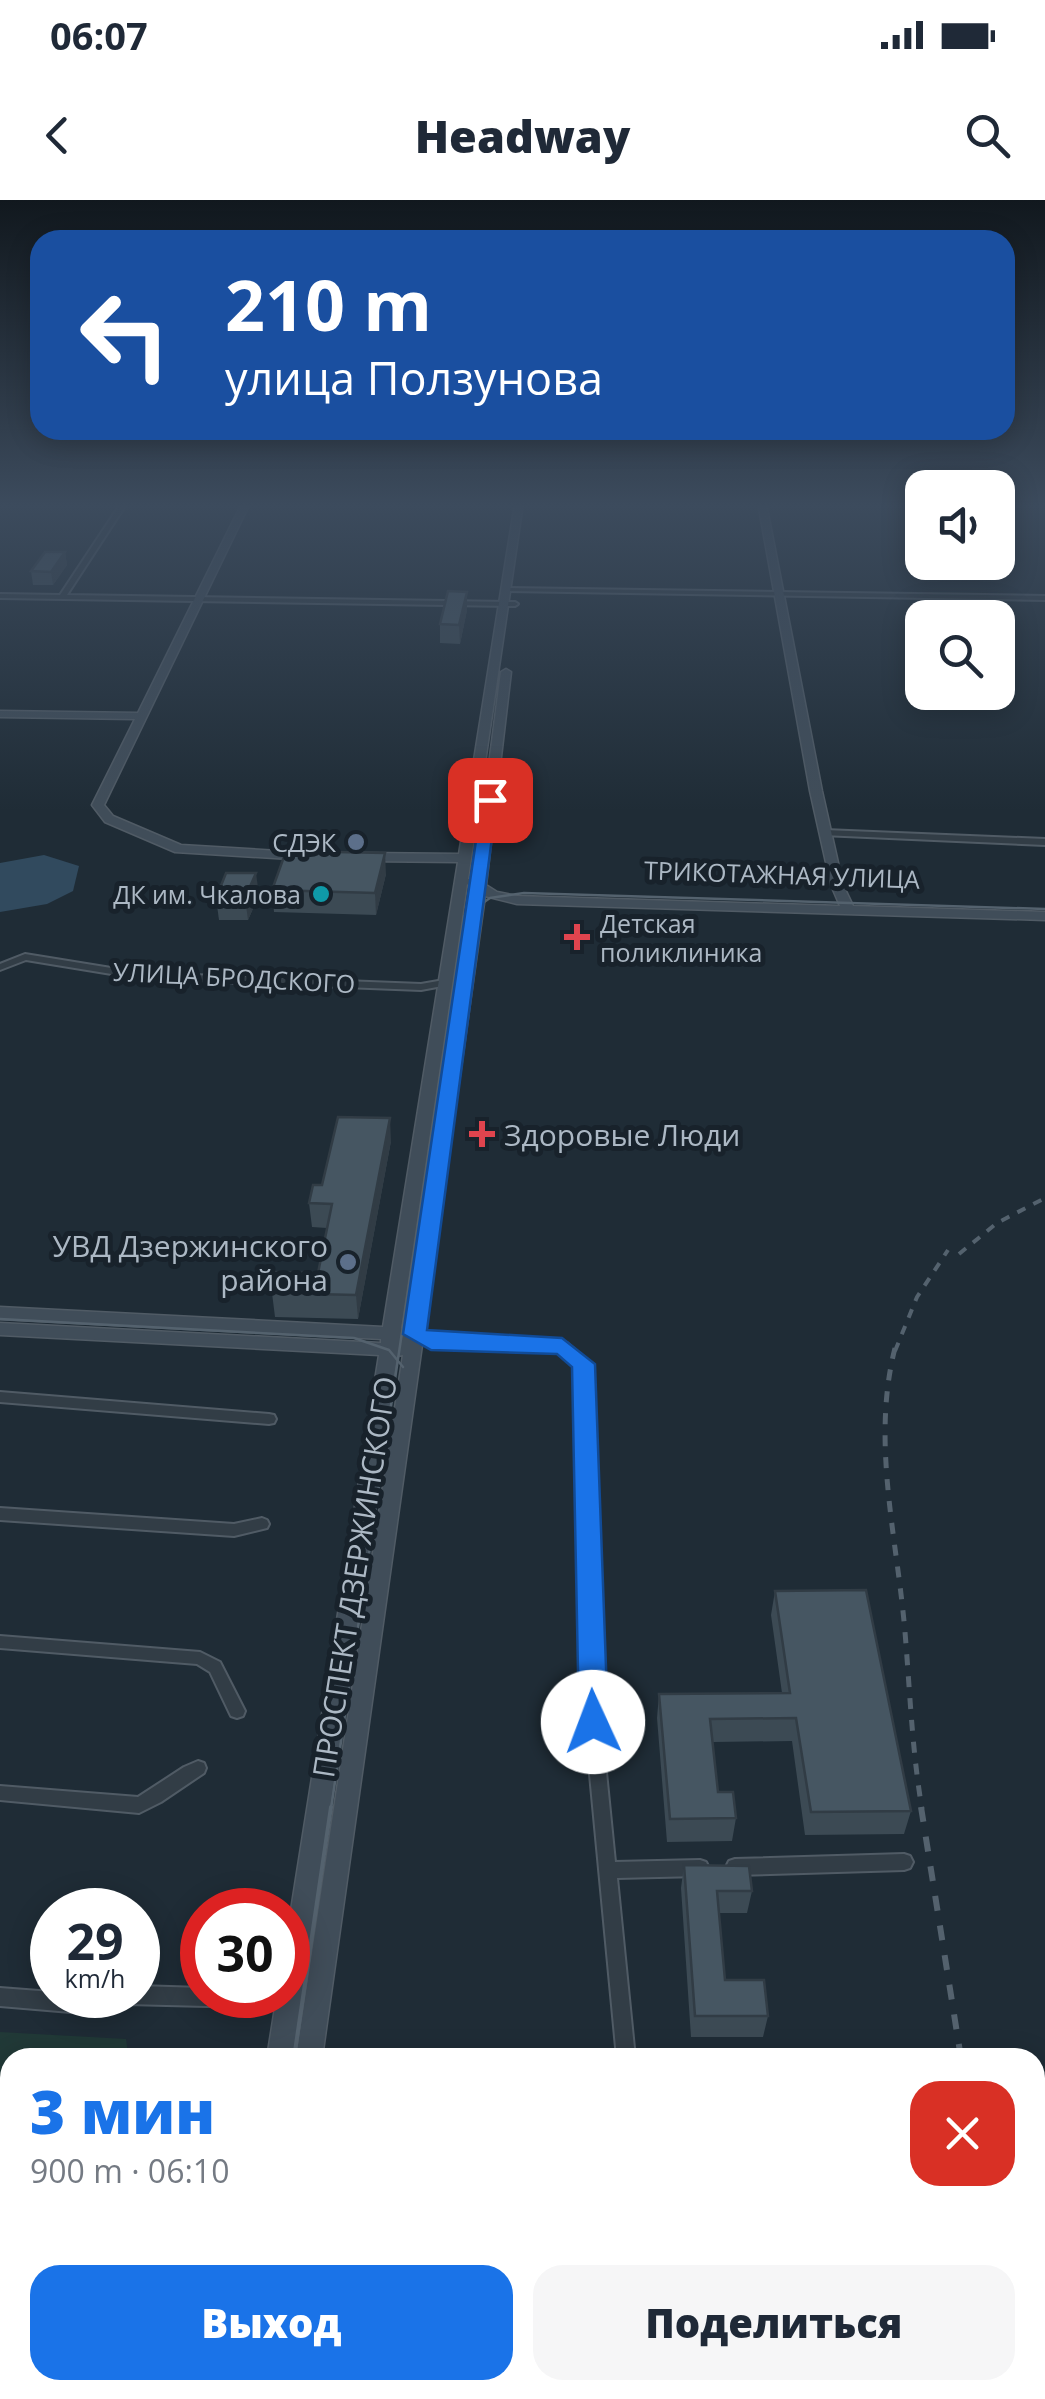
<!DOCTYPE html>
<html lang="ru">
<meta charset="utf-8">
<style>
:root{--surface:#fff;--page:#f6f6f7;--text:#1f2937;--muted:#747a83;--accent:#1a73e8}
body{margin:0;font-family:"Open Sans",sans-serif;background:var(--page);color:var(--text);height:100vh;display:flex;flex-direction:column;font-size:38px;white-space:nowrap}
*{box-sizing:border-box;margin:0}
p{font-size:32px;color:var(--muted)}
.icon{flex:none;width:55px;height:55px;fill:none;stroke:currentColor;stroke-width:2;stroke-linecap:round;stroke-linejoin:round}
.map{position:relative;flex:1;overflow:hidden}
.details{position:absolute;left:0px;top:1848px;width:1045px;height:352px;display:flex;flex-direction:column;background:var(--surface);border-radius:30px 30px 0 0;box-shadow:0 5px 25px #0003}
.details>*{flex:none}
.hud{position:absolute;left:30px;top:30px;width:985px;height:210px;border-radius:30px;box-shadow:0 5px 25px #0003;background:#1a4fa0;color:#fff;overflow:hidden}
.fabs{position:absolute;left:905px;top:270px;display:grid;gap:20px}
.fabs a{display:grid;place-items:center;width:110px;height:110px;border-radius:20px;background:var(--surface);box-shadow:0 5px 25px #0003;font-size:50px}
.speed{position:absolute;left:30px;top:1688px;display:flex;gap:20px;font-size:50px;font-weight:700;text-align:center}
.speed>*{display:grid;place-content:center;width:130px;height:130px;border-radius:50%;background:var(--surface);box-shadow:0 5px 25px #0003;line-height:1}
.speed small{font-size:25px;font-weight:400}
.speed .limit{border:15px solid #d22;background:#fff;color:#111}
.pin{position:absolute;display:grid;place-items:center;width:85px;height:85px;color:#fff;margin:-42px;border-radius:20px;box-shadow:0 5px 15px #0006}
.me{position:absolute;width:110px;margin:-55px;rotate:358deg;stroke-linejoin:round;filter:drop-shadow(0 0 8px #0008)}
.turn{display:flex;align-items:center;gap:35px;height:210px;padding:0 30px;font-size:45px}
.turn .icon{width:130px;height:130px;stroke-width:2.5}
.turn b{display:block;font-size:70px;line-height:85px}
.round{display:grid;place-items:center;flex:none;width:105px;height:105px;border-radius:30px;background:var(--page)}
.head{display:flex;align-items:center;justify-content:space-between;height:170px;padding:0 30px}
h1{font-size:60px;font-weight:800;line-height:75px;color:var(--accent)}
.button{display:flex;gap:20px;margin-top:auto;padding:20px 30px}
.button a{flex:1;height:115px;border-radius:30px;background:var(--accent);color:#fff;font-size:40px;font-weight:800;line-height:115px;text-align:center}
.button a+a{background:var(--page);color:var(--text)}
.status{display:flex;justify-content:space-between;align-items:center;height:70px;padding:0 50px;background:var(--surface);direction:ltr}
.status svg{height:28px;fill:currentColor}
header{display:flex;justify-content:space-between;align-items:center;height:130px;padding:0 30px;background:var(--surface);font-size:45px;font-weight:800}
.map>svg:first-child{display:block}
.green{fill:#213937}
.water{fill:#314a5e}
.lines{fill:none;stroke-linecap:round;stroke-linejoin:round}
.street-casing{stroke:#505b65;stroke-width:4}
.secondary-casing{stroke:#505b65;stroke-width:3}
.street{fill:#323d46;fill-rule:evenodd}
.secondary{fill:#404d59;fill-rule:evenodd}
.tram-far1{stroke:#54626e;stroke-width:2.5}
.tram{stroke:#54626e;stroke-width:4}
.rail-far2{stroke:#54626e;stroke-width:4;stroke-dasharray:9 9;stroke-linecap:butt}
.rail-far1{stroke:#54626e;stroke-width:5;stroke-dasharray:11 11;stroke-linecap:butt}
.rail{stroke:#54626e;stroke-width:6;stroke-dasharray:15 15;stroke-linecap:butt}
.wall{fill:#3c4a54}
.shaded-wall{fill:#313c45}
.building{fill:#465662;stroke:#313c45;stroke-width:2.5}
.route{fill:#1a73e8;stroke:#114b97;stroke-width:2.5}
.service-dot{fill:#5c6f8a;stroke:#18222b;stroke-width:4}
.culture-dot{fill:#0f9aa8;stroke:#18222b;stroke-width:4}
.health-dot{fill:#e0444e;stroke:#18222b;stroke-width:4}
.labels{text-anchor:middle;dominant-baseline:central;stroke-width:10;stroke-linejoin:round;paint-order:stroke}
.far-poi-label{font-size:25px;fill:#acb8c4;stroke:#18222b;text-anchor:end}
.far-street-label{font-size:25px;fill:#acb8c4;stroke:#18222b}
.poi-label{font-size:30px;fill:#acb8c4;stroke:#18222b;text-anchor:start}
.street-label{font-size:30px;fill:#acb8c4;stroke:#18222b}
</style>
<div class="status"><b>06:07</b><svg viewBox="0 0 49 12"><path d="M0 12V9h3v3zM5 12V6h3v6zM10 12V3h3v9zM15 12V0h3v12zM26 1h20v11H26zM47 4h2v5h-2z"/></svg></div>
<header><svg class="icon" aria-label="back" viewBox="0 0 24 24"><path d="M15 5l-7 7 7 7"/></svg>Headway<svg class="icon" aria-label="search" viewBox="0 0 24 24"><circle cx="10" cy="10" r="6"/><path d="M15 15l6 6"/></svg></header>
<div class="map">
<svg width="1045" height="2199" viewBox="0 0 1045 2199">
<rect width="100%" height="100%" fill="#1f2c36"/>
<!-- green -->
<polygon class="green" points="0,1832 126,1839 128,1854 178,1857 10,1858 10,2190 174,2190 173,2199 0,2199"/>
<!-- water -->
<polygon class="water" points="44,655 79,666 73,691 47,704 0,712 0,663"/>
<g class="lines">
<defs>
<g id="street">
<polygon points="121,303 127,303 67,395 515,402 518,404 515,406 0,398 0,394 60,395"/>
<polygon points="506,388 1045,396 1045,400 504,391 503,390"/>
<polygon points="825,630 1045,639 1045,645 822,635 821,633"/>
<polygon points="25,754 142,773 421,784 444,780 449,783 448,785 421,790 142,779 26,760 0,770 0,764"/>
<polygon points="415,1130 433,1138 562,1141 567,1143 591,1164 601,1522 615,1662 700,1660 706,1662 709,1668 706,1674 700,1676 617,1678 635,1858 617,1858 585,1522 578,1166 559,1150 431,1147 410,1137 409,1134"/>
<polygon points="0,1192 269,1214 274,1215 276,1219 274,1223 269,1224 0,1202"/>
<polygon points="0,1308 234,1324 262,1318 267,1320 269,1324 267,1328 234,1336 0,1320"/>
<polygon points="0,1436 200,1452 220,1462 245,1511 243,1516 237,1518 231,1516 210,1472 197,1464 0,1448"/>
<polygon points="198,1561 204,1563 206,1568 204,1573 161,1602 139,1613 0,1600 0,1586 138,1597 184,1567"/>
<polygon points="904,1654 910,1656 913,1662 910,1668 904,1670 735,1675 729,1673 726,1667 729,1661 735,1659"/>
<polygon points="138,1786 202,1788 202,1795 288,1795 289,1790 295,1793 298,1799 295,1805 289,1808 127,1804 94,1814 0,1806 0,1788 52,1792 52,1795 138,1795"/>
<polygon points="10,2184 10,2190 29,2190 27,2199 5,2199"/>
<polygon points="634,2190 656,2190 657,2199 635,2199"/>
</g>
<g id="secondary">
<polygon points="242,303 250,303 104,605 113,616 181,645 311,653 313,656 307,660 175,652 105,622 92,605 135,519 0,517 0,511 138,513"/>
<path d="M515,303H523L468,679H474L501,472L506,469L511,472L486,685L497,692L517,696L840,706L831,685L810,591L758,303H766L822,591L843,685L853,706L1045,712V720L517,704L485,696L322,1858H296L403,1155L397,1156L293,1858H267L277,1795H288V1729L379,1155L0,1135V1123L381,1143V1139L0,1119V1107L383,1127L458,662L363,661L357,657L363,653L459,654ZM467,684L473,688L466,740L407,1132L401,1128Z"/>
<polygon points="216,2190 246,2190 244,2199 214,2199"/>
<polygon points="247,2190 277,2190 276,2199 246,2199"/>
</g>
</defs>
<!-- street casing -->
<use href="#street" class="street-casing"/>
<!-- secondary casing -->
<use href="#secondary" class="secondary-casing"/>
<!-- street -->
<use href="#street" class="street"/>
<!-- secondary -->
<use href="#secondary" class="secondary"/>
<!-- tram-far1 -->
<g class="tram-far1">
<polyline points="0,1119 354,1138 389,1150 403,1167"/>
<polyline points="331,1609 464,716 490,698 524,693 1045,709"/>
</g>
<!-- tram -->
<g class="tram">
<polyline points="294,1858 331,1607"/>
<polyline points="246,2199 248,2190"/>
</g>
<!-- rail-far2 -->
<g class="rail-far2">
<polyline points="959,1054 997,1023 1045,998"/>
<polyline points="895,1151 917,1097 948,1050"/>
</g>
<!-- rail-far1 -->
<path class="rail-far1" d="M895,1148C871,1242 897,1337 905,1432C910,1492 912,1550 922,1609"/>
<!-- rail -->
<polyline class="rail" points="921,1607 961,1858"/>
</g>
<!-- wall -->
<g class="wall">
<polygon points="65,352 67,365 53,385 33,385 31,371"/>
<polygon points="467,392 467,410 460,444 440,443 440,424"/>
<polygon points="386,674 376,715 274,712 272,690"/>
<polygon points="259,695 248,720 219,720 216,698"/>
<polygon points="391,941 358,1119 275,1117 272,1093 318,1073 327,1028 312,1027 309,1003 322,985"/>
<polygon points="775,1391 911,1611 904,1634 805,1635 792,1541 713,1542 718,1592 736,1618 732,1641 667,1642 657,1518 659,1494 782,1493 771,1415"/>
<polygon points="684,1665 752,1691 747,1713 719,1713 725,1780 768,1816 763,1837 691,1837 681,1688"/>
</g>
<!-- shaded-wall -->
<g class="shaded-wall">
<polygon points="65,352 67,365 53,385 51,372"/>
<polygon points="467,392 467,410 460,444 459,425"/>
<polygon points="385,653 386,674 376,715 375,693"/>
<polygon points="256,673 259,695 248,720 245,698"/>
<polygon points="390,918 391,941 358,1119 356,1095"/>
</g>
<!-- building -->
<g class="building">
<polygon points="45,352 65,352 51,372 31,371"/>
<polygon points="448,391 467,392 459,425 440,424"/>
<polygon points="286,651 385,653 375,693 272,690"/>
<polygon points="226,673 256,673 245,698 216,698"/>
<polygon points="338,917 390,918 356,1095 272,1093 276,1072 318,1073 332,1004 309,1003 313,985 322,985"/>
<polygon points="866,1390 911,1611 811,1612 796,1518 710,1519 718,1592 733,1592 736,1618 670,1619 659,1494 790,1493 775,1391"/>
<polygon points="684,1665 749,1666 752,1691 717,1691 725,1780 764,1780 768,1816 695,1816"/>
</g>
<!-- sky -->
<linearGradient id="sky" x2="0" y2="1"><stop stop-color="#11181e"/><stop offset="0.5" stop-color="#3c4b5d"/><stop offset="1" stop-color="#3c4b5d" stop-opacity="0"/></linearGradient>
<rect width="1045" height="611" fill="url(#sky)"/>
<!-- route -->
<polygon class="route" points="490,596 497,600 427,1130 562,1138 595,1164 608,1522 604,1531 593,1535 583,1531 579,1522 572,1167 557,1154 431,1150 403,1134 482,600"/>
<!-- markers -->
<g class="service-dot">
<circle cx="356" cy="642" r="10"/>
<circle cx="348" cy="1062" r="10"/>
</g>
<circle class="culture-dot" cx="321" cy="694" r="10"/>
<g class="health-dot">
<path d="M572 722h10v10h10v10h-10v10h-10v-10h-10v-10h10z"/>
<path d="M477 919h10v10h10v10h-10v10h-10v-10h-10v-10h10z"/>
</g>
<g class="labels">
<!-- far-poi labels -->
<g class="far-poi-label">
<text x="336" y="642">СДЭК</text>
<text x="301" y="694">ДК им. Чкалова</text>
<text x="600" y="723" text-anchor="start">Детская<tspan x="600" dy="29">поликлиника</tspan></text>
</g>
<!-- far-street labels -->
<g class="far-street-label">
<text transform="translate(782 674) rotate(2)">ТРИКОТАЖНАЯ УЛИЦА</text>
<text transform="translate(234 777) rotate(3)">УЛИЦА БРОДСКОГО</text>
</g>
<!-- poi labels -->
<g class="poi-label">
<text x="504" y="934">Здоровые Люди</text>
<text x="328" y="1045" text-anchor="end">УВД Дзержинского<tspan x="328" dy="34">района</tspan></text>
</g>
<!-- street labels -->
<g class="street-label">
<text transform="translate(354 1377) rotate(-81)">ПРОСПЕКТ ДЗЕРЖИНСКОГО</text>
</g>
</g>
</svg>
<div class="fabs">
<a><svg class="icon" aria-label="sound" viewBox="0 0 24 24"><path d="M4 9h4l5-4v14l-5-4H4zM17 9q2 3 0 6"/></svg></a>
<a><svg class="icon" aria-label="search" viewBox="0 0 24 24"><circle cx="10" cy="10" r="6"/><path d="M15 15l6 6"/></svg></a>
</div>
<div class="speed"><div>29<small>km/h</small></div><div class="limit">30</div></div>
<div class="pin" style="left:490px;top:600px;background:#d93025"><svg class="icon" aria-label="arrive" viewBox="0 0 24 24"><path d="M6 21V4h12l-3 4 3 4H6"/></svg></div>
<svg class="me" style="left:593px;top:1522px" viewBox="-20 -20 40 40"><circle r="19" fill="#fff"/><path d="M0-13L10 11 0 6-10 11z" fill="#1a73e8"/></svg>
<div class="hud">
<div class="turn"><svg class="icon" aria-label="left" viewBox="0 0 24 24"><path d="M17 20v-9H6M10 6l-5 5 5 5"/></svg><div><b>210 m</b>улица Ползунова</div></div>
</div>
<section class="details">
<div class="head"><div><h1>3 мин</h1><p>900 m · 06:10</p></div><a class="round" style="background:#d93025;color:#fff"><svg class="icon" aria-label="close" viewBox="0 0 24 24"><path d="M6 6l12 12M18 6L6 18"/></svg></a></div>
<div class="button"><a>Выход</a><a>Поделиться</a></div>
</section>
</div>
